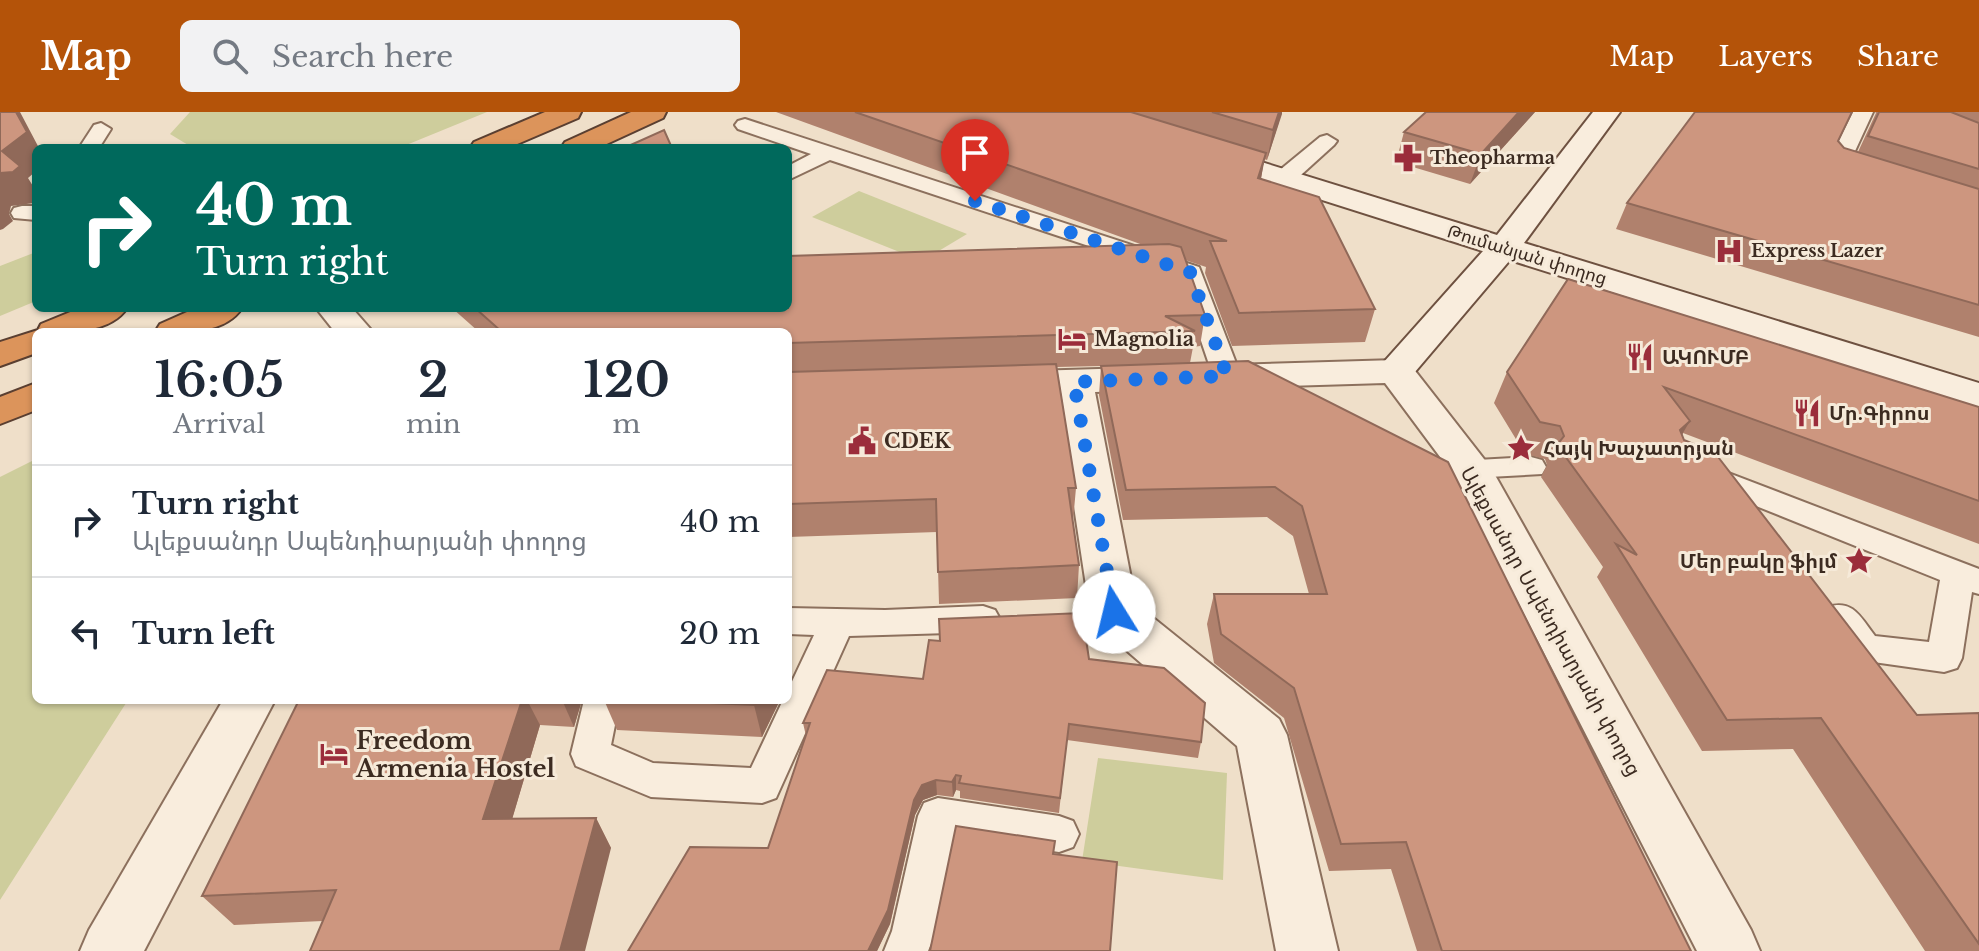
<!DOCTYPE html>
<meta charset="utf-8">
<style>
:root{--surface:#fff;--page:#f2f2f3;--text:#1f2937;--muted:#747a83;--line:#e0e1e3;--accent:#b45309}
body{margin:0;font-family:"Libre Baskerville","Noto Sans Armenian",serif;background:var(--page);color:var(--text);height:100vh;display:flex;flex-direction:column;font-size:30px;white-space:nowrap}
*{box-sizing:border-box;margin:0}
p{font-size:26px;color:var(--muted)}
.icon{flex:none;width:44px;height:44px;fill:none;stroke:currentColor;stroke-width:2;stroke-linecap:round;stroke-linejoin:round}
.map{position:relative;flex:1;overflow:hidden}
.details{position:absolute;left:32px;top:216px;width:760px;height:376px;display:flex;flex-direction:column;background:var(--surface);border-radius:12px;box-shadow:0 2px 6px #0004}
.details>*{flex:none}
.guide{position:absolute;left:32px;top:32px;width:760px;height:168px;border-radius:12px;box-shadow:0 2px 6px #0004;background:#00695c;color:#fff;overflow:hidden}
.pin{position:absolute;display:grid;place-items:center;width:68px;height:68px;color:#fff;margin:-82px -34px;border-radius:50% 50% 50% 0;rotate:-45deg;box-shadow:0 0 8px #0007}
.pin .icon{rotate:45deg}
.me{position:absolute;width:88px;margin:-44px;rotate:351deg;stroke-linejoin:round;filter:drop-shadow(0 0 6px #0008)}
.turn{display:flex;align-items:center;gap:28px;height:168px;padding:0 32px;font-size:36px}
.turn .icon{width:104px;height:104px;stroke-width:2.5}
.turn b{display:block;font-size:56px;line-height:68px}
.eta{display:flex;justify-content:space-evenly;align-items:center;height:136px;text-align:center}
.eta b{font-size:48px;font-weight:600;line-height:56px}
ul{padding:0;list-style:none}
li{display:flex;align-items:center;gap:24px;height:112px;padding:0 32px;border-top:2px solid var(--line)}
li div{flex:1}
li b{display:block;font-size:30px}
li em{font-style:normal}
header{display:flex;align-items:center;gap:48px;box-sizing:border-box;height:112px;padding:0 40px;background:var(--accent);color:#fff}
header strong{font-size:38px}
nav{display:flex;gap:44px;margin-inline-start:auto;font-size:28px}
.search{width:560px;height:72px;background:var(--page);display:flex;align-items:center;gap:20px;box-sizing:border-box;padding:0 28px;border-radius:12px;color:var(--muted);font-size:30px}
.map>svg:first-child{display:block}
.green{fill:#cecd9c}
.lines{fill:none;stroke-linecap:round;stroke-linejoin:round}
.lane-casing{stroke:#8c705d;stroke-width:4}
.street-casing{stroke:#8c705d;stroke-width:4}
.secondary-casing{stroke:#6e5140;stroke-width:4}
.highway-casing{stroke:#5a3f31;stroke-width:4}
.lane{fill:#f9eddd;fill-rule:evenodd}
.street{fill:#f9eddd;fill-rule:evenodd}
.secondary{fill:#f9eddd;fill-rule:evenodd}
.highway{fill:#dc945b;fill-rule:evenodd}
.wall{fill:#b0816d}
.shaded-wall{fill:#906959}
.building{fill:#cd967f;stroke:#906959;stroke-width:2}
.route{stroke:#1a73e8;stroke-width:14;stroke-dasharray:0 25.2}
.labels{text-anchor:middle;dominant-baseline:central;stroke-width:6;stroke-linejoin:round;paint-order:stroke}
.far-poi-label{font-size:18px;font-weight:bold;fill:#3c2b21;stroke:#f6ead9;text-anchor:start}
.far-street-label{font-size:18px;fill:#3c2b21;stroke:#f6ead9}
.poi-label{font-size:20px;font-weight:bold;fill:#3c2b21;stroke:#f6ead9;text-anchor:start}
.street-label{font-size:20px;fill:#3c2b21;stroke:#f6ead9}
.near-poi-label{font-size:24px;font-weight:bold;fill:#3c2b21;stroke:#f6ead9;text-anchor:start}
</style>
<header>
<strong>Map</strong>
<div class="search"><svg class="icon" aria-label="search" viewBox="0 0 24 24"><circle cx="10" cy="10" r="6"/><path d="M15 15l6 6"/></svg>Search here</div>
<nav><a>Map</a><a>Layers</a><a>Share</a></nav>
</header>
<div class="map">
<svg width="1979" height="839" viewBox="0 0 1979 839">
<rect width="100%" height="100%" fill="#efdfc9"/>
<!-- green -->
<g class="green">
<polygon points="190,0 487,0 399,36 193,36 170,22"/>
<polygon points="859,79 967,122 922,149 812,105"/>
<polygon points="36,140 36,189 0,204 0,154"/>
<polygon points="36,347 36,588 128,588 0,788 0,365"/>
<polygon points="1098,646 1227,661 1223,768 1082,749"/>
</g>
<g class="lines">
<defs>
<g id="lane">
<polygon points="1853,0 1873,0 1850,50 1867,54 1870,59 1859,65 1831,57 1827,53"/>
<polygon points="745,7 1199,155 1241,264 1237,270 1227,272 1217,270 1213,264 1179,164 830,48 788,68 788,54 811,42 738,17 735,13 738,9"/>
<polygon points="101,11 111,17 99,36 79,36 94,13"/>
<polygon points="1327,23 1337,29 1334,33 1291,72 1275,72 1272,67 1275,62 1320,25"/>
<polygon points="22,94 36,94 36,108 14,106 11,101 14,96"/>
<polygon points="1531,345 1542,348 1546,355 1542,362 1470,366 1459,363 1455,356 1459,349"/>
<path d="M1705,352L1979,457V482L1972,480L1962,546L1957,556L1944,560L1852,547L1823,504L1828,495C1853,487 1861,506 1875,524L1929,530L1940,468L1694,369L1690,362L1694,355Z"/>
<polygon points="983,494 995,498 1000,507 995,516 983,520 849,524 776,686 762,691 651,685 576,654 571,642 584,588 620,588 611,633 653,651 751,656 783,588 788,588 788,578 814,523 788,522 788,496 885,498"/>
<polygon points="938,686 1059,704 1073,709 1079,722 1073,735 1059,740 954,724 936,819 928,839 884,839 892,819 918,704 924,691"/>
</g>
<g id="street">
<polygon points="316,196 352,196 373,220 335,220"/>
<polygon points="1396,248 1409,251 1491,356 1751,818 1760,839 1697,839 1452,361 1385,271 1095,280 1136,492 1279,607 1287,623 1338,839 1276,839 1237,634 1097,513 1090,500 1057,282 1001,284 988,280 982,272 988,264 1001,260"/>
<polygon points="223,588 275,588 144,839 80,839 89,818"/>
</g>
<polygon id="secondary" points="1593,0 1620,0 1524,131 1979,271 1979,296 1510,148 1409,267 1396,270 1383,267 1377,259 1383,251 1483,139 1196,48 1192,42 1196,36 1206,33 1216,36 1497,123"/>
<g id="highway">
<polygon points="545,0 581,0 578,6 508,36 470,36 474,30"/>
<polygon points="631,0 666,0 663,6 598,36 561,36 565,30"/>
<path d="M80,196H127C109,223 65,220 36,220V241L0,254V230L38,218L41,212Z"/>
<path d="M196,196H242C224,223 184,220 155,220L160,212Z"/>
<polygon points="36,271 36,298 0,312 0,285"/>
</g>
</defs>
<!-- lane casing -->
<use href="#lane" class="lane-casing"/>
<!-- street casing -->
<use href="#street" class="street-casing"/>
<!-- secondary casing -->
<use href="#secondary" class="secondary-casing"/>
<!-- highway casing -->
<use href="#highway" class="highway-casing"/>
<!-- lane -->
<use href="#lane" class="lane"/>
<!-- street -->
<use href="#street" class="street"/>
<!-- secondary -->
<use href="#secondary" class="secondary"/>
<!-- highway -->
<use href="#highway" class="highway"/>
</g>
<!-- wall -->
<g class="wall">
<polygon points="776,0 1282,0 1267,48 1264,47 1261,67 1375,197 1365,230 1232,234 1205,161 1206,155 1185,148 1205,203 1200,234 1193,235 1190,251 1691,839 1417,839 1391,757 1329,759 1284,606 1214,551 1207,512 1214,482 1309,482 1293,424 1267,405 1123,408 1099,283 1101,254 1057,255 1076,376 1073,409 1079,453 1077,486 939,492 937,420 788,425 788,220 479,220 452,196 788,196 1143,133"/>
<polygon points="1426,0 1535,0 1470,72 1396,50 1404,20"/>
<polygon points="1875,0 1979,0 1979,225 1616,117 1627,91 1838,29 1844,36 1858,40 1876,1"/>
<polygon points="1507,260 1979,295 1979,432 1683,321 1682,323 1684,328 1917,603 1979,601 1979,839 1925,839 1793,637 1702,639 1597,465 1603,455 1541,365 1547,353 1545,347 1525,342 1494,291"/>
<polygon points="1089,547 1201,630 1198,646 1067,628 1059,701 960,686 960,679 956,678 953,685 937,683 923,688 915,703 890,812 877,839 628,839 768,736 806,624 803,611 923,567"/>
<polygon points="299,588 582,588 574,615 540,613 512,707 596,706 611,736 323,809 234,813 202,784"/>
<polygon points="604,588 780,588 762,625 617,618"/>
</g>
<!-- shaded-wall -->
<g class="shaded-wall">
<polygon points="16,0 20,0 39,36 36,36 36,59 28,66 36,79 36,89 34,91 11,94 9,102 13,109 3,117 0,118 0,61 2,39"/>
<polygon points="1279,0 1282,0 1282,2 1267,48 1273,18"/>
<polygon points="1519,0 1535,0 1470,72 1481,42"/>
<polygon points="1266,41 1260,71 1258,66"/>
<polygon points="1690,309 1671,341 1680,318"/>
<polygon points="522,588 527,588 540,613 503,738 483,707"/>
<polygon points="562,588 582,588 574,615"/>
<polygon points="756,588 780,588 762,625 754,593"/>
<polygon points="956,663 956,678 953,685 952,670"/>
<polygon points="936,668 937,683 923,688 915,703 890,812 877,839 868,839 914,688 922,673"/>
<polygon points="596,706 611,736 585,839 560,839"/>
</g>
<!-- building -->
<g class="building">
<polygon points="0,0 16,0 27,20 2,39 20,54 13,60 0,61"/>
<polygon points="855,0 1131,0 1266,41 1258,66 1319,85 1375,197 1239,201 1210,129 1227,129"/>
<polygon points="1212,0 1279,0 1273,18"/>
<polygon points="1426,0 1519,0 1481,42 1404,20"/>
<polygon points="1695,0 1852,0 1838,29 1844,36 1979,77 1979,193 1627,91"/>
<polygon points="1879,0 1951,0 1979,11 1979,57 1868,24"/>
<polygon points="664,18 672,36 624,36"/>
<polygon points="1169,132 1181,135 1205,203 1165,204 1195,219 788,231 788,220 502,220 475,196 788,196 788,144"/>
<polygon points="1568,167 1979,295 1979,389 1664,275 1690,309 1680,318 1684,328 1715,341 1917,603 1979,601 1979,832 1821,606 1727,608 1616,432 1637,443 1557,333 1564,324 1560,314 1540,310 1507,260"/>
<polygon points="1248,249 1448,350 1691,839 1442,839 1406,730 1341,732 1294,576 1221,522 1214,482 1327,482 1302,394 1275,375 1126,378 1101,254"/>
<polygon points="1056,252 1076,376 1068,376 1079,453 938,460 936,387 788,392 788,260"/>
<polygon points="1082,501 1089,547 1164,556 1205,591 1201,630 1069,612 1060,686 959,671 961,664 956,663 952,670 936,668 922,673 914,688 888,798 868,839 628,839 690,735 768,736 810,611 803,611 827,558 923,567 929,528 940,529 939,507"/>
<polygon points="299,588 522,588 483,707 596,706 560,839 310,839 336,778 202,784"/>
<polygon points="642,588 756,588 754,593"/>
<polygon points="956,714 1055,729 1053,742 1117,750 1110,839 930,839"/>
</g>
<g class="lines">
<!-- route -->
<polyline class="route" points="975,89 1190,160 1227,264 1074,270 1114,500"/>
</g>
<!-- icons -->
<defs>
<symbol id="pharmacy-bare" viewBox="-9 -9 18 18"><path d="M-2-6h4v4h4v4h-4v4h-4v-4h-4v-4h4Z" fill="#9b2d3b" stroke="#f6ead9" stroke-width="2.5" paint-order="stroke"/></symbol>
<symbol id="hospital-bare" viewBox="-9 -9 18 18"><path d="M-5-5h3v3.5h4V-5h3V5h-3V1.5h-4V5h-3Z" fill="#9b2d3b" stroke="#f6ead9" stroke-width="2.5" paint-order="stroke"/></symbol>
<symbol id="hotel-bare" viewBox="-9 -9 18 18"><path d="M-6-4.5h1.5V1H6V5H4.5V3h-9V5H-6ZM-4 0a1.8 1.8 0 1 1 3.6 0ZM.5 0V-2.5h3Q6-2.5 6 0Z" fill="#9b2d3b" stroke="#f6ead9" stroke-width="2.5" paint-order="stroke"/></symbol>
<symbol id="restaurant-bare" viewBox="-9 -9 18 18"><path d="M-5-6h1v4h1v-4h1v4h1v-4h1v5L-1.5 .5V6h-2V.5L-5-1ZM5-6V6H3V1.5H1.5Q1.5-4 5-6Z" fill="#9b2d3b" stroke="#f6ead9" stroke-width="2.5" paint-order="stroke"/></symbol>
<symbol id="civic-bare" viewBox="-9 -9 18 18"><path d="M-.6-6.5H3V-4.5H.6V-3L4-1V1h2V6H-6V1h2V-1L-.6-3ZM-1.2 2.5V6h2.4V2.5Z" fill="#9b2d3b" stroke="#f6ead9" stroke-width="2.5" paint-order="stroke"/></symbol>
<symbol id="sight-bare" viewBox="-9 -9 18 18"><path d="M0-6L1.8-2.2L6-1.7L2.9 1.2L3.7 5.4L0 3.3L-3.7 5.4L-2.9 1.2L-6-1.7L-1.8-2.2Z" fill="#9b2d3b" stroke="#f6ead9" stroke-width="2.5" paint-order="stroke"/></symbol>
</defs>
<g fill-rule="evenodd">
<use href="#pharmacy-bare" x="1388" y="26" width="40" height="40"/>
<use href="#hospital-bare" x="1709" y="119" width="40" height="40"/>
<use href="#hotel-bare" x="1052" y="207" width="40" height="40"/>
<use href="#restaurant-bare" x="1620" y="225" width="40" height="40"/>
<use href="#restaurant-bare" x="1787" y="281" width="40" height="40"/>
<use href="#civic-bare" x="842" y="309" width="40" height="40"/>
<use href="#sight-bare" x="1501" y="316" width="40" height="40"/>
<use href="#sight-bare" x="1839" y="429" width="40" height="40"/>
<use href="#hotel-bare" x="314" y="622" width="40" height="40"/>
</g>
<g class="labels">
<!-- far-poi labels -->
<g class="far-poi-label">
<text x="1430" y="46">Theopharma</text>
<text x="1751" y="139">Express Lazer</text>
</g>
<!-- far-street labels -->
<g class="far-street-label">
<text transform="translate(1527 143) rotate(17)">Թումանյան փողոց</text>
</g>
<!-- poi labels -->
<g class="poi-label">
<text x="1094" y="227">Magnolia</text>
<text x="1662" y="245">ԱԿՈՒՄԲ</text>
<text x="1829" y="301">Մր.Գիրոս</text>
<text x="884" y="329">CDEK</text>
<text x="1543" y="336">Հայկ Խաչատրյան</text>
<text x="1837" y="449" text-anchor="end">Մեր բակը ֆիլմ</text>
</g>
<!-- street labels -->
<g class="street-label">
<text transform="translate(1551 509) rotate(61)">Ալեքսանդր Սպենդիարյանի փողոց</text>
</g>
<!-- near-poi labels -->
<g class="near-poi-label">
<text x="356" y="628">Freedom<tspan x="356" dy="28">Armenia Hostel</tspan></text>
</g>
</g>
</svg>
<div class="pin" style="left:975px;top:89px;background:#d93025"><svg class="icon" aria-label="arrive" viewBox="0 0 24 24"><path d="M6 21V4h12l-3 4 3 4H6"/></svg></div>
<svg class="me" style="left:1114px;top:500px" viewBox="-20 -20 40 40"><circle r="19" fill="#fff"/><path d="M0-13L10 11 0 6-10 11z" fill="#1a73e8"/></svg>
<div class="guide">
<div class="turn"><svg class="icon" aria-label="right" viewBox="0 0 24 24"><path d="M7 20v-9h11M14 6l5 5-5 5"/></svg><div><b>40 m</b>Turn right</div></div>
</div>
<section class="details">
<div class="eta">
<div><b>16:05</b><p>Arrival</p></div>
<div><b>2</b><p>min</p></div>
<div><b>120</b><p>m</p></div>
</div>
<ul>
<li><svg class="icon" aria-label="right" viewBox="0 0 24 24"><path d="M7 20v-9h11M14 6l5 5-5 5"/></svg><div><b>Turn right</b><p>Ալեքսանդր Սպենդիարյանի փողոց</p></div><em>40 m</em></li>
<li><svg class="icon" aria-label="left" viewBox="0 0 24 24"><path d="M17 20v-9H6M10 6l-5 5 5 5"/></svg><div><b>Turn left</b></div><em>20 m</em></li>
</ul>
</section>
</div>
